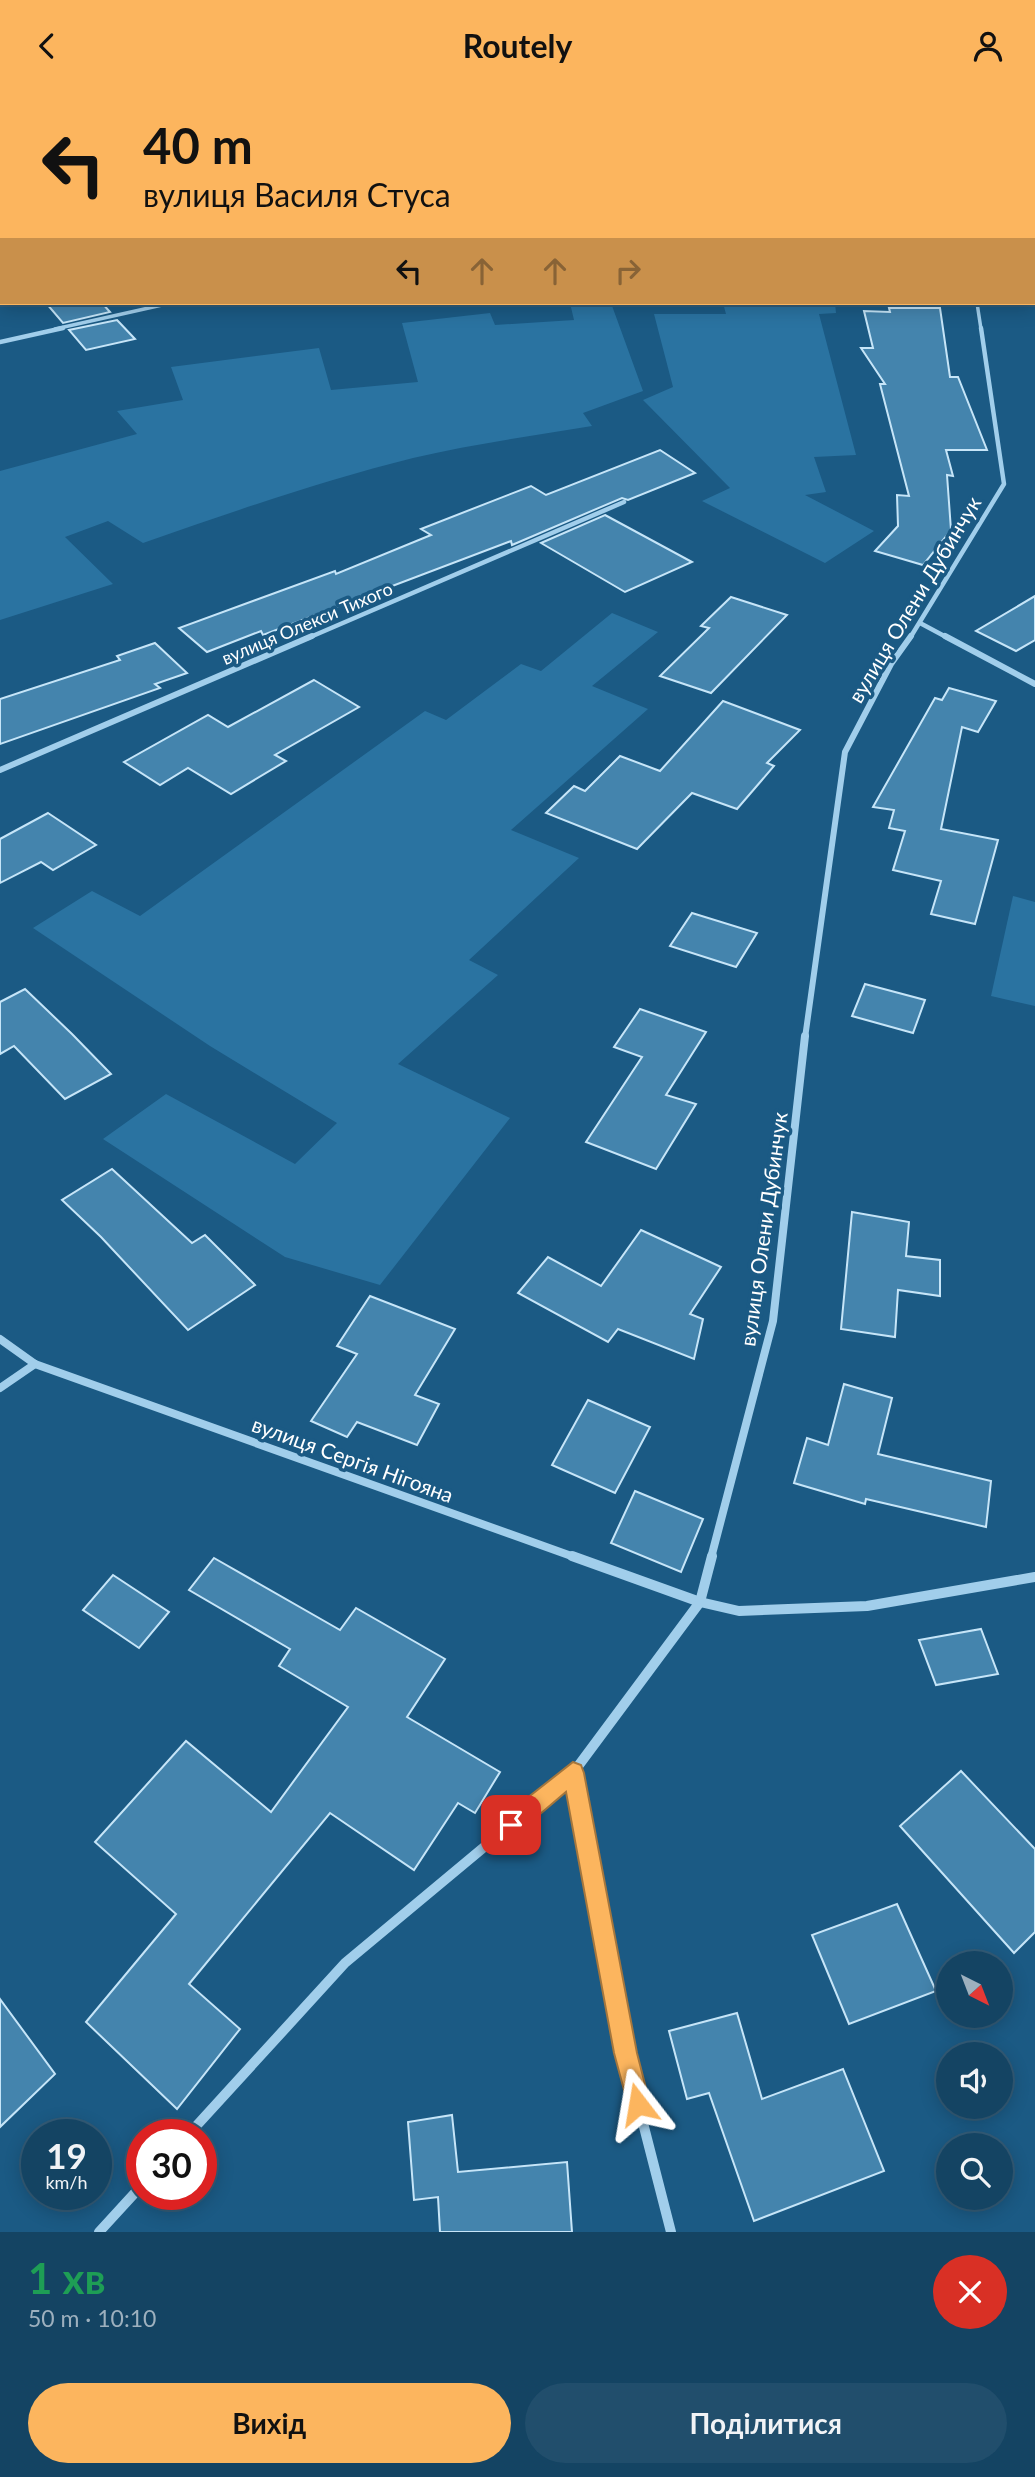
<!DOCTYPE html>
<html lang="uk">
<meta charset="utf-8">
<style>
:root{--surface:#144463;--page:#214e6c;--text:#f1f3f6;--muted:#9db0be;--line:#335c78;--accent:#fcb55e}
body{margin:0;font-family:Lato,sans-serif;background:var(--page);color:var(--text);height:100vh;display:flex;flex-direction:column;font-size:26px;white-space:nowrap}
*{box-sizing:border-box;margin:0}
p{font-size:23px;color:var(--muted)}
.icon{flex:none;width:38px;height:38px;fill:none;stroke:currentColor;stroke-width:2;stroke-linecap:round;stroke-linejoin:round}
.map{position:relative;height:2141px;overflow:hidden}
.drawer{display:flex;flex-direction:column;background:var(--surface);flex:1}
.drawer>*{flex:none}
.guide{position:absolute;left:0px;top:0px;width:1036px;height:214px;box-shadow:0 4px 18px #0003,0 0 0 2px var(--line);background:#fcb55e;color:#111;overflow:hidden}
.needle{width:46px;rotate:138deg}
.fabs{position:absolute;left:936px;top:1860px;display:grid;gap:14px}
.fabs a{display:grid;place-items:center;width:77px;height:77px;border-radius:50%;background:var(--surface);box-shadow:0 4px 18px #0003,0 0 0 2px var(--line);font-size:35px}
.speed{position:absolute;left:21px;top:2028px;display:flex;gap:14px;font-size:35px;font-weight:700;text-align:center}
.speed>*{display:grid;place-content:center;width:91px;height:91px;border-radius:50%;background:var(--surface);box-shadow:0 4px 18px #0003,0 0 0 2px var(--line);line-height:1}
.speed small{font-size:18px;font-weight:400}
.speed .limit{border:10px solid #d22;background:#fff;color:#111}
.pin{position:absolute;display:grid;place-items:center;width:60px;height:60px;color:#fff;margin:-30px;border-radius:14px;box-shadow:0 4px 10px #0006}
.me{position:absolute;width:77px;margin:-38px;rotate:346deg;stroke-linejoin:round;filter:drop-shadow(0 0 5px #0008)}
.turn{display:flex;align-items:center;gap:24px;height:147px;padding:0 28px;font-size:32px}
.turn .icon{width:91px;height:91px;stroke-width:2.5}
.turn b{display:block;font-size:49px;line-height:60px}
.lanes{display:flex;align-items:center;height:66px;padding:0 28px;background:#0003;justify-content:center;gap:35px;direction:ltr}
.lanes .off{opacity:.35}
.round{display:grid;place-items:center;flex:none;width:74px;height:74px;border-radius:37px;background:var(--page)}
.summary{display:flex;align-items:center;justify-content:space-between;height:119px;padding:0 28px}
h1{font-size:42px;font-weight:700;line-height:52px;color:#1e9e55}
.action{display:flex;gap:14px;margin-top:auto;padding:14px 28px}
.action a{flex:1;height:80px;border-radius:42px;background:var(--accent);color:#111;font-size:28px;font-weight:700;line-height:80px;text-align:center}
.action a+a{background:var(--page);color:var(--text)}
header{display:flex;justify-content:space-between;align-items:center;height:91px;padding:0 28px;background:var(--accent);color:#111;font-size:32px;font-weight:700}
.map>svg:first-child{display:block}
.green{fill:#2a73a1}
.building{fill:#4484ad;stroke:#c6e5f8;stroke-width:2}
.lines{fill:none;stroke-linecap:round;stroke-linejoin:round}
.minor-far4{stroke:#a1ceeb;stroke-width:3.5}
.minor-far3{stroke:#a1ceeb;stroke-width:4.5}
.minor-far2{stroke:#a1ceeb;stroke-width:6}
.minor-far1{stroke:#a1ceeb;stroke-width:8}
.minor{stroke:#a1ceeb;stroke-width:10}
.route{fill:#fcb55e;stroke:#a4763d;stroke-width:2}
.labels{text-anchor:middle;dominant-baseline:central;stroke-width:7;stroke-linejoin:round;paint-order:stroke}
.far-street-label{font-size:18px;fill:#fff;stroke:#1b5a84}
.street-label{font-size:21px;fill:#fff;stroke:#1b5a84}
</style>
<header><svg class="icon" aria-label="back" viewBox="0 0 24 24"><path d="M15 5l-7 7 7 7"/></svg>Routely<svg class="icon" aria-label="person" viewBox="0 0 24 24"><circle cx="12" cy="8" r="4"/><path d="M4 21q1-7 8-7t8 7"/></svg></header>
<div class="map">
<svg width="1035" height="2141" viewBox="0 0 1035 2141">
<rect width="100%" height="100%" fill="#1b5a84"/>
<!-- green -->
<g class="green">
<path d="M570,212H611L643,300L583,322L592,335C532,345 472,353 413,367C321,390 232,421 143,452L108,430L65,446L113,493L0,529V380L137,343L117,320L183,309L171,276L319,257L331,299L418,291L402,232L490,222L495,234L574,229Z"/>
<polygon points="723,212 835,212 836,222 819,223 856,364 814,366 826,401 805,404 874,440 825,472 702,410 730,397 643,309 673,296 654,223 726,223"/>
<polygon points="612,522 658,541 592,595 648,618 511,739 579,767 469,869 498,884 398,973 510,1027 380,1194 285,1166 103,1048 166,1003 295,1073 337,1032 210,955 33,837 92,800 140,825 425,620 446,629 521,573 541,580"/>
<polygon points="1013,805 1035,811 1035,915 991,905"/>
</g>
<!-- building -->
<g class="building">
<polygon points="46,212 102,212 110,221 63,232"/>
<polygon points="889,217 940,217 950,286 958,286 987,359 946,359 953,385 947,384 951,439 923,474 875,460 898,435 897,404 909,405 880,293 885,293 861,257 873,257 864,220 890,221"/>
<polygon points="117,229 135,248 86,259 69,239"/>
<polygon points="660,359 695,382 628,409 622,407 512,454 511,450 263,544 261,540 207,561 179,537 335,480 336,483 431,444 421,438 531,395 546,404"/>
<polygon points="605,424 692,471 625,501 541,452"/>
<polygon points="1035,505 1035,549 1016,560 976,540"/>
<polygon points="731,506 787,524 711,602 660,585 709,537 701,535"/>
<polygon points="155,552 187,582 155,593 160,597 0,653 0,608 120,569 117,565"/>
<polygon points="314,589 359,616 275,664 286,670 231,703 188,677 160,694 124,671 208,624 228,636"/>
<polygon points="949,597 996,610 978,641 962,636 941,738 998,749 975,833 931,823 941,790 893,779 905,740 889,737 894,719 873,716 935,607 942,609"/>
<polygon points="723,610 800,639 767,672 774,675 737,718 692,702 637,758 546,722 574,695 585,700 620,665 660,680"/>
<polygon points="48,722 96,754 53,779 41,771 0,792 0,748"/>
<polygon points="692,822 757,842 736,876 670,855"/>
<polygon points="865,893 925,909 913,942 852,925"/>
<polygon points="25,898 72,943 111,983 65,1008 14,955 0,963 0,911"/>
<polygon points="640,918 706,941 666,1004 696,1013 656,1078 586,1051 642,966 614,956"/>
<polygon points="112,1078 192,1152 205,1144 255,1194 188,1239 101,1146 62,1109"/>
<polygon points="852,1121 909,1131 906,1165 940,1169 940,1205 898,1199 895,1246 841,1238"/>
<polygon points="641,1139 721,1176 690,1223 703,1228 694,1268 618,1238 608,1251 518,1202 548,1166 601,1195"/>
<polygon points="370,1205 455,1238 415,1304 439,1313 417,1354 357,1331 347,1346 311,1330 357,1263 337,1255"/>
<polygon points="844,1293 892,1307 878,1363 991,1390 986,1436 866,1408 865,1413 794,1392 807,1347 828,1354"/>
<polygon points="588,1309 650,1336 615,1402 552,1374"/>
<polygon points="635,1400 703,1428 681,1481 611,1452"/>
<polygon points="214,1467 340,1539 356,1517 445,1568 407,1626 500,1681 475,1722 458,1712 414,1779 330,1722 189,1893 240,1938 177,2018 86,1931 176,1823 95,1751 186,1650 271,1721 348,1616 279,1575 290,1558 189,1499"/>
<polygon points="113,1484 169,1521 139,1557 83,1519"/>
<polygon points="981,1538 998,1583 936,1594 919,1549"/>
<polygon points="961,1680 1035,1758 1035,1841 1014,1862 900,1735"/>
<polygon points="897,1813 936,1900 849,1933 812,1844"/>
<polygon points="0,1908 55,1983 0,2036"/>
<polygon points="737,1922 762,2008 843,1978 884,2080 754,2130 709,2002 687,2008 669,1940"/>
<polygon points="452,2024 458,2081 567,2071 572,2141 440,2141 438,2106 414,2109 408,2031"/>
</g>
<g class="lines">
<!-- minor-far4 -->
<g class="minor-far4">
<polyline points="382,2 384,0"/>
<polyline points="693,2 695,0"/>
<polyline points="977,212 981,238"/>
<polyline points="55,238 171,212"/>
</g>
<!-- minor-far3 -->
<g class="minor-far3">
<polyline points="0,251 63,237"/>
<polyline points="920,532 948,547"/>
<polyline points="308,547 624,411"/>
<polyline points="910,547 1004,393 981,237"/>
</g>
<!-- minor-far2 -->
<g class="minor-far2">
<polyline points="945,545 1035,593"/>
<polyline points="0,679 312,545"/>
<polyline points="805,947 845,661 891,573 911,545"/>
</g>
<!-- minor-far1 -->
<g class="minor-far1">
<polyline points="0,1248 35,1273 577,1467"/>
<polyline points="0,1297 35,1273"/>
<polyline points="711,1467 773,1230 805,945"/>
</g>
<!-- minor -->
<g class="minor">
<polyline points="572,1465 700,1511 739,1520 867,1515 1035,1486"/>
<polyline points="188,2044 345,1872 573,1682"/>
<polyline points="99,2141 142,2094"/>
<polyline points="671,2141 625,1962 573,1682 700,1511 712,1465"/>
</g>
</g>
<!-- route -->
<polygon class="route" points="573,1671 581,1674 584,1682 637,1962 650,2013 647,2021 638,2025 630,2021 614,1962 566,1701 519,1741 511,1745 503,1741 500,1734 503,1726"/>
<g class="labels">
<!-- far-street labels -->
<g class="far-street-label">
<text transform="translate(307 532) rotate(-23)">вулиця Олекси Тихого</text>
</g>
<!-- street labels -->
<g class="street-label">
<text transform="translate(914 508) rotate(-59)">вулиця Олени Дубинчук</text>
<text transform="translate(763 1138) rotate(-82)">вулиця Олени Дубинчук</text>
<text transform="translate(353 1368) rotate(20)">вулиця Сергія Нігояна</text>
</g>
</g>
</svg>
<div class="fabs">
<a><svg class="needle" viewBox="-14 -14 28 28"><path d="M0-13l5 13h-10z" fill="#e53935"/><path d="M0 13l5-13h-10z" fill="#9db0be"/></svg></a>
<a><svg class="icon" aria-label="sound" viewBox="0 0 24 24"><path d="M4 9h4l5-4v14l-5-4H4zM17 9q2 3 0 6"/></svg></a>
<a><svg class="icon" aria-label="search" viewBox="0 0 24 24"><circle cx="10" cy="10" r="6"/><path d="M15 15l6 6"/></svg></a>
</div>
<div class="speed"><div>19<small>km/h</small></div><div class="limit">30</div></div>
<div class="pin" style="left:511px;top:1734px;background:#d93025"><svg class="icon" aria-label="arrive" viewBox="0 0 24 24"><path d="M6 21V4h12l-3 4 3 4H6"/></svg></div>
<svg class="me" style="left:638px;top:2013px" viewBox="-20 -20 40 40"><path d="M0-17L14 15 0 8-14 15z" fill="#fcb55e" stroke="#fff" stroke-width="4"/></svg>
<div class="guide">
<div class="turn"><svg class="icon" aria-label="left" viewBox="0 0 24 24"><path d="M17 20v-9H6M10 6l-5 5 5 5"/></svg><div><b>40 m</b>вулиця Василя Стуса</div></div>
<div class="lanes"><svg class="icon" aria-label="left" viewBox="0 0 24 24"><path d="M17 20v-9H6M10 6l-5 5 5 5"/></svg><svg class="icon off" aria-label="ahead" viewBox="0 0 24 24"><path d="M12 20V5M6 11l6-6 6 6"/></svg><svg class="icon off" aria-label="ahead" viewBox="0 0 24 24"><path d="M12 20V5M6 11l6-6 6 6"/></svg><svg class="icon off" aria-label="right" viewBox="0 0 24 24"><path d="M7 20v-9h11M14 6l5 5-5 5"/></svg></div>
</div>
</div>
<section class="drawer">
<div class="summary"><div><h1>1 хв</h1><p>50 m · 10:10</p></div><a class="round" style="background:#d93025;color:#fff"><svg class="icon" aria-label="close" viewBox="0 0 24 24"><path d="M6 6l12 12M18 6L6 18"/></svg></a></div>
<div class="action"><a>Вихід</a><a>Поділитися</a></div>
</section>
